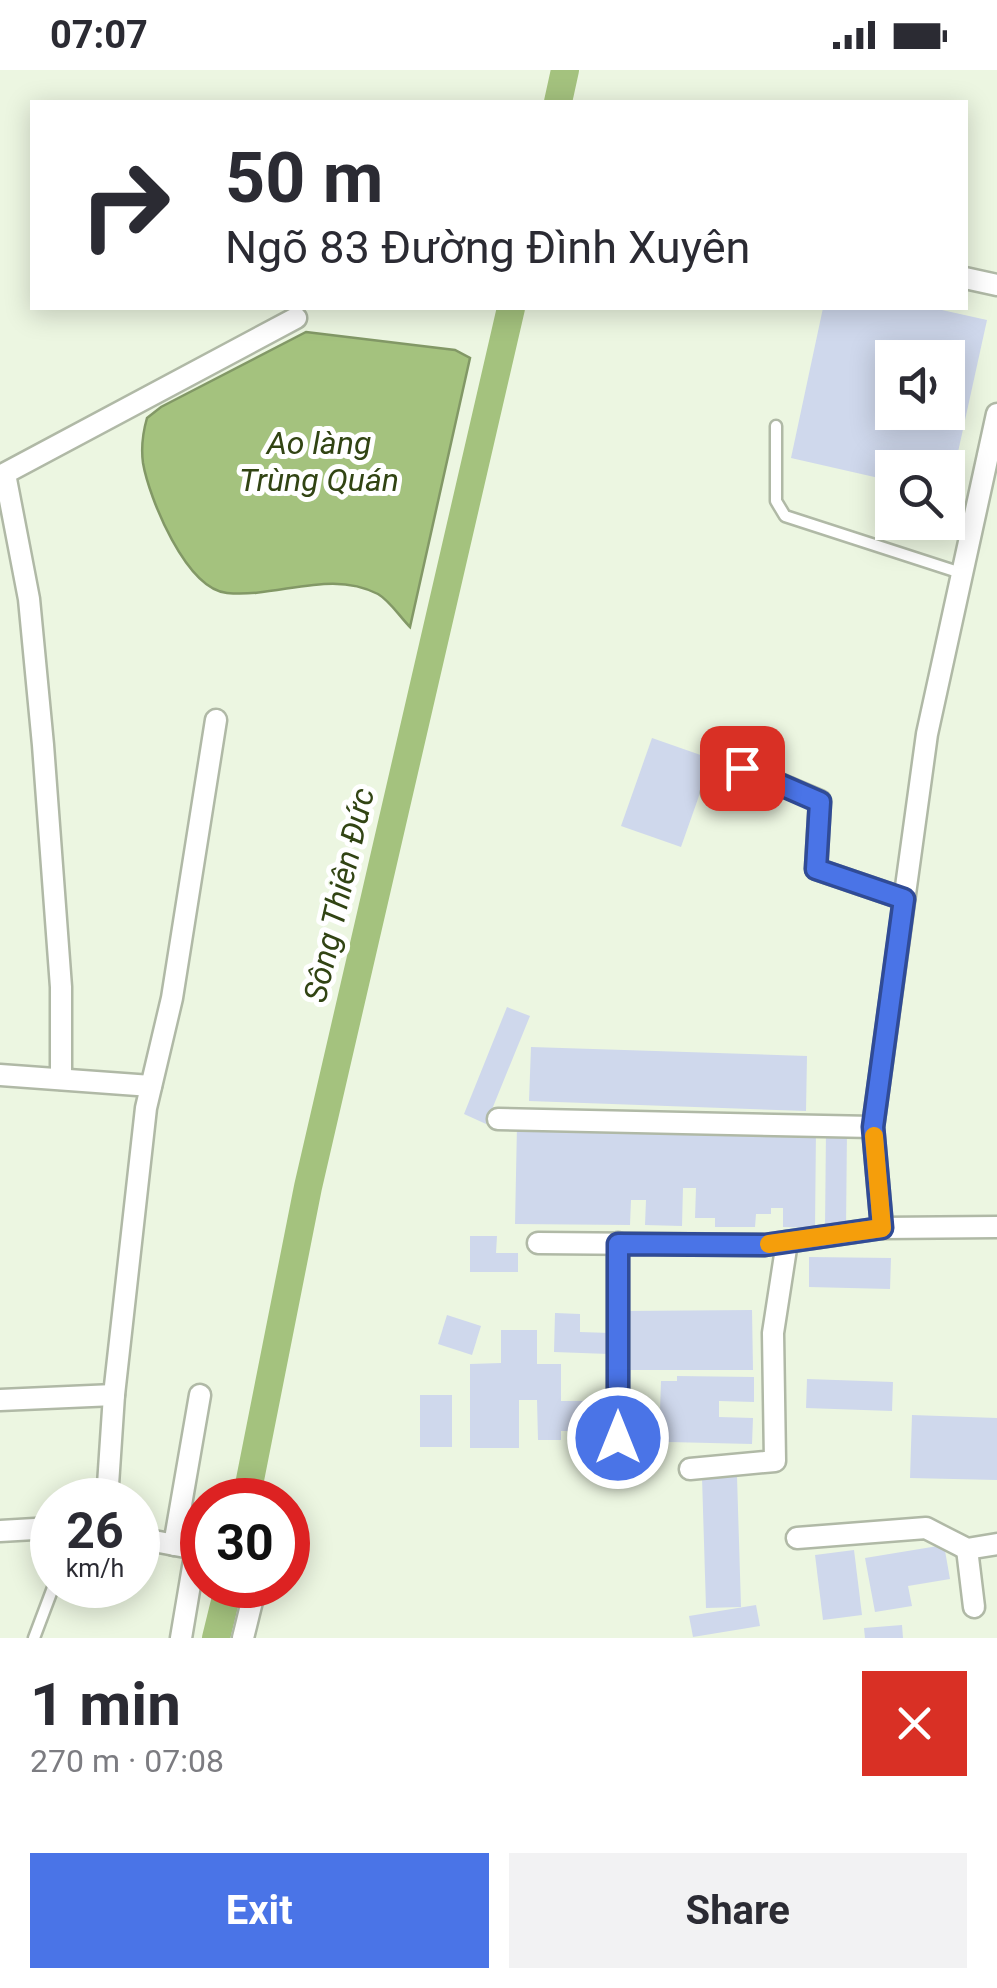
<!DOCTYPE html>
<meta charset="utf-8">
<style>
:root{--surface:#fff;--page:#f2f2f3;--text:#2b2b33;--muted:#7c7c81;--accent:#4a74e7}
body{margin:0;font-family:Roboto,sans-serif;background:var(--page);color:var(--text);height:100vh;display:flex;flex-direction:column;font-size:38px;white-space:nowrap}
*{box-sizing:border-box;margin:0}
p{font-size:32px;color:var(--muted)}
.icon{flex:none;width:55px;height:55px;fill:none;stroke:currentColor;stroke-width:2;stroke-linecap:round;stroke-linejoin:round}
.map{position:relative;height:1568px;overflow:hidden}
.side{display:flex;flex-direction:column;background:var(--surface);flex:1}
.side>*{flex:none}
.hud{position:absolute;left:30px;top:30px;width:938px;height:210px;border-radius:0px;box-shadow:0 5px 25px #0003;background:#fff;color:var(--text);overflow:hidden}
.controls{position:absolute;left:875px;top:270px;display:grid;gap:20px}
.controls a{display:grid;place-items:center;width:90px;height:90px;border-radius:0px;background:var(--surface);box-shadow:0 5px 25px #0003;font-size:50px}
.speed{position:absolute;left:30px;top:1408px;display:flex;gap:20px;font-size:50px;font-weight:700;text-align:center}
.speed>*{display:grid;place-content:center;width:130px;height:130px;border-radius:50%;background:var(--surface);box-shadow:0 5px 25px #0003;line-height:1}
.speed small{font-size:25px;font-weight:400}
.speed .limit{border:15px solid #d22;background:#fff;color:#111}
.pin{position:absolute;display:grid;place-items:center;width:85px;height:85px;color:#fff;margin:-42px;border-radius:20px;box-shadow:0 5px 15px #0006}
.me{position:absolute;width:110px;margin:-55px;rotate:0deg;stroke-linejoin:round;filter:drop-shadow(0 0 8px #0008)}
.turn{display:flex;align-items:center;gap:35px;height:210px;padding:0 30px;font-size:45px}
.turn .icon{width:130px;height:130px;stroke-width:2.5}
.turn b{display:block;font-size:70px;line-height:85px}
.round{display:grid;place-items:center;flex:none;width:105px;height:105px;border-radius:0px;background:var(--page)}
.head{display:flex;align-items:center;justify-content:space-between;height:170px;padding:0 30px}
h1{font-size:60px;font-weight:700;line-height:75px}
.cta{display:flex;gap:20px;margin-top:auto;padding:20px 30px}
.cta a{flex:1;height:115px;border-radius:0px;background:var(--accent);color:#fff;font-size:40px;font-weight:700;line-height:115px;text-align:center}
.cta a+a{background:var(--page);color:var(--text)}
.status{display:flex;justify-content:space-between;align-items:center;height:70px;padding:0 50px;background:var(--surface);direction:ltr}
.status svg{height:28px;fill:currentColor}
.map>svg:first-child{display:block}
.water{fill:#a4c27e;stroke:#829866;stroke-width:2.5}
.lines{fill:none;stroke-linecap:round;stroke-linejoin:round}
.canal{stroke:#a4c27e;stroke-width:28}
.building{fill:#cfd8ec;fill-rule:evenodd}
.lane-casing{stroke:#b0b9a6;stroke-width:15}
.street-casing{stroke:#b0b9a6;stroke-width:25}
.lane{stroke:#fff;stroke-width:10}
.street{stroke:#fff;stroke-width:20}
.route-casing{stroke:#304b96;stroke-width:25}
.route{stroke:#4a74e7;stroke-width:18}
.slow{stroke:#f59e0b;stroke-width:18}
.labels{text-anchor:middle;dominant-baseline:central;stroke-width:10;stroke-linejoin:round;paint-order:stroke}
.water-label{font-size:32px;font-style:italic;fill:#314413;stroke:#fff}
</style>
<div class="status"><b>07:07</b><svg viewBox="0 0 49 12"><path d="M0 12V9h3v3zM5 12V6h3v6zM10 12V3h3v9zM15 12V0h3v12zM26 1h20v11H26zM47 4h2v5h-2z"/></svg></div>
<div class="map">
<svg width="997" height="1568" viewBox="0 0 997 1568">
<rect width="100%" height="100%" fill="#ecf6e1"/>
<!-- water -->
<path class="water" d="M306,262L455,280L470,288L410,557C400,547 390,531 378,524C330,499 278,528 227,523C186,519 149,428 143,393C141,378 143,362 147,348L161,337Z"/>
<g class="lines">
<!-- canal -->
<g class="canal">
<polyline points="558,32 565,0"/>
<polyline points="246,1430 308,1117 511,238"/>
<polyline points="216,1568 229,1515"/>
</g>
</g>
<!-- building -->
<g class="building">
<path d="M823,238H933L987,250L949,423L948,398H892V411L791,388ZM892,288H948V342H892Z"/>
<polygon points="652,668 712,689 681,777 621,756"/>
<polygon points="507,937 530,946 486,1054 464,1044"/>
<polygon points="531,977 807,986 806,1041 529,1031"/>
<polygon points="517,1055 816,1060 815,1158 783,1157 783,1138 771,1138 771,1144 756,1144 755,1157 715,1157 715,1148 695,1148 696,1118 683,1118 682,1156 645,1155 646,1130 631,1130 630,1155 515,1154"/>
<polygon points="826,1060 847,1060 846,1159 825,1158"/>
<polygon points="470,1166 497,1166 496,1183 518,1183 518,1202 470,1202"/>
<polygon points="809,1187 891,1188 890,1219 809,1217"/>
<polygon points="752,1240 753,1300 623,1300 622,1241"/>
<polygon points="555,1243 580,1244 580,1262 610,1263 609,1284 554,1282"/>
<polygon points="447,1245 481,1256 472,1285 438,1274"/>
<polygon points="501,1260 537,1260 537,1294 561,1294 561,1331 586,1331 585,1361 561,1361 561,1370 538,1370 537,1330 519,1330 519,1378 470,1378 470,1294 501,1293"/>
<polygon points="677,1306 754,1307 754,1332 719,1331 719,1347 753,1348 752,1374 627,1371 628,1341 660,1341 661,1311 677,1311"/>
<polygon points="807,1309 893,1312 892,1341 806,1338"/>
<rect x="420" y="1325" width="32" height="52"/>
<polygon points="912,1345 997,1348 997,1410 910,1408"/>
<polygon points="737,1406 741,1537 706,1538 702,1407"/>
<polygon points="944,1475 950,1509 908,1516 912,1536 875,1542 865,1488"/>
<polygon points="854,1480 862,1545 823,1550 815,1485"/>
<polygon points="756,1535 760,1556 693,1567 689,1546"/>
<polygon points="902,1555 903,1568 865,1568 864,1558"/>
</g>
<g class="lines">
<defs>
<g id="lane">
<polyline points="776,356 776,431 785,446 961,503"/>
<polyline points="34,1568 54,1515"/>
</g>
<g id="street">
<polyline points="965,208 997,215"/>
<polyline points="5,404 29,529 43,675 61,917 61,1009"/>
<polyline points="0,406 296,248"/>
<polyline points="712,723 742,698 820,731 816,799 904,829"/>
<polyline points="0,1005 151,1016"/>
<polyline points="498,1049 873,1057"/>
<polyline points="882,1158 873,1057 927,664 997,344"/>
<polyline points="538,1173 765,1175 882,1158 997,1157"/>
<polyline points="618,1173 618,1367"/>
<polyline points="0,1330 114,1325"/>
<polyline points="690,1399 775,1391 773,1263 787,1172"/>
<polyline points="107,1430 114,1325 146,1038 172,928 216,650"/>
<polyline points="0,1461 52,1458"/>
<polyline points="138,1468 196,1479 181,1568"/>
<polyline points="797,1468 926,1458 967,1479 997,1474"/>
<polyline points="174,1475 200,1325"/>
<polyline points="967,1479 974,1537"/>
<polyline points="243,1568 256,1515"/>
</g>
</defs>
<!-- lane casing -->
<use href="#lane" class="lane-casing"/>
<!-- street casing -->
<use href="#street" class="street-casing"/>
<!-- lane -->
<use href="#lane" class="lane"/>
<!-- street -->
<use href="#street" class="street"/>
</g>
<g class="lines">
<defs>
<polyline id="route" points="618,1368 618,1174 765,1175 882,1158 873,1057 904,829 816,799 820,732 742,698"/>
</defs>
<!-- route casing -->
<use href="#route" class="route-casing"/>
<!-- route -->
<use href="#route" class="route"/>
<!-- slow -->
<polyline class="slow" points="769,1174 882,1158 874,1066"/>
</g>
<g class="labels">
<!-- water labels -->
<g class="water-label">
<text x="319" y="373">Ao làng<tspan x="319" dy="37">Trùng Quán</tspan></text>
<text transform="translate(339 825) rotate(-77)">Sông Thiên Đức</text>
</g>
</g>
</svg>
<div class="controls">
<a><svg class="icon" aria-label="sound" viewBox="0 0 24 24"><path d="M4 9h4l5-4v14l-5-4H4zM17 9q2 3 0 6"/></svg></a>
<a><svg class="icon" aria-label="search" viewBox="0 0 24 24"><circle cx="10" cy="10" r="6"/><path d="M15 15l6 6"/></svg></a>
</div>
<div class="speed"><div>26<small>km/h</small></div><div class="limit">30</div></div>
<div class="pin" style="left:742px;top:698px;background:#d93025"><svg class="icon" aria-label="arrive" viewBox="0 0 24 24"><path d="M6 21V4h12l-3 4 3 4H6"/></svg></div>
<svg class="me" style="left:618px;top:1368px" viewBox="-20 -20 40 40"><circle r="17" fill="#4a74e7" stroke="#fff" stroke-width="3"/><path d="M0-11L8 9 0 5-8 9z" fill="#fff"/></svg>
<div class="hud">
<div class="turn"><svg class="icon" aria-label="right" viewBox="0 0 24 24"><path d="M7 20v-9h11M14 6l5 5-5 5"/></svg><div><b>50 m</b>Ngõ 83 Đường Đình Xuyên</div></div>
</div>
</div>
<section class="side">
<div class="head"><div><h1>1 min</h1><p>270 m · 07:08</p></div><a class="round" style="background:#d93025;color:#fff"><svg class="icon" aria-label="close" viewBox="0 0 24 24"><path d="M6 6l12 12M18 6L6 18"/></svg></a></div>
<div class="cta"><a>Exit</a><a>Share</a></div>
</section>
